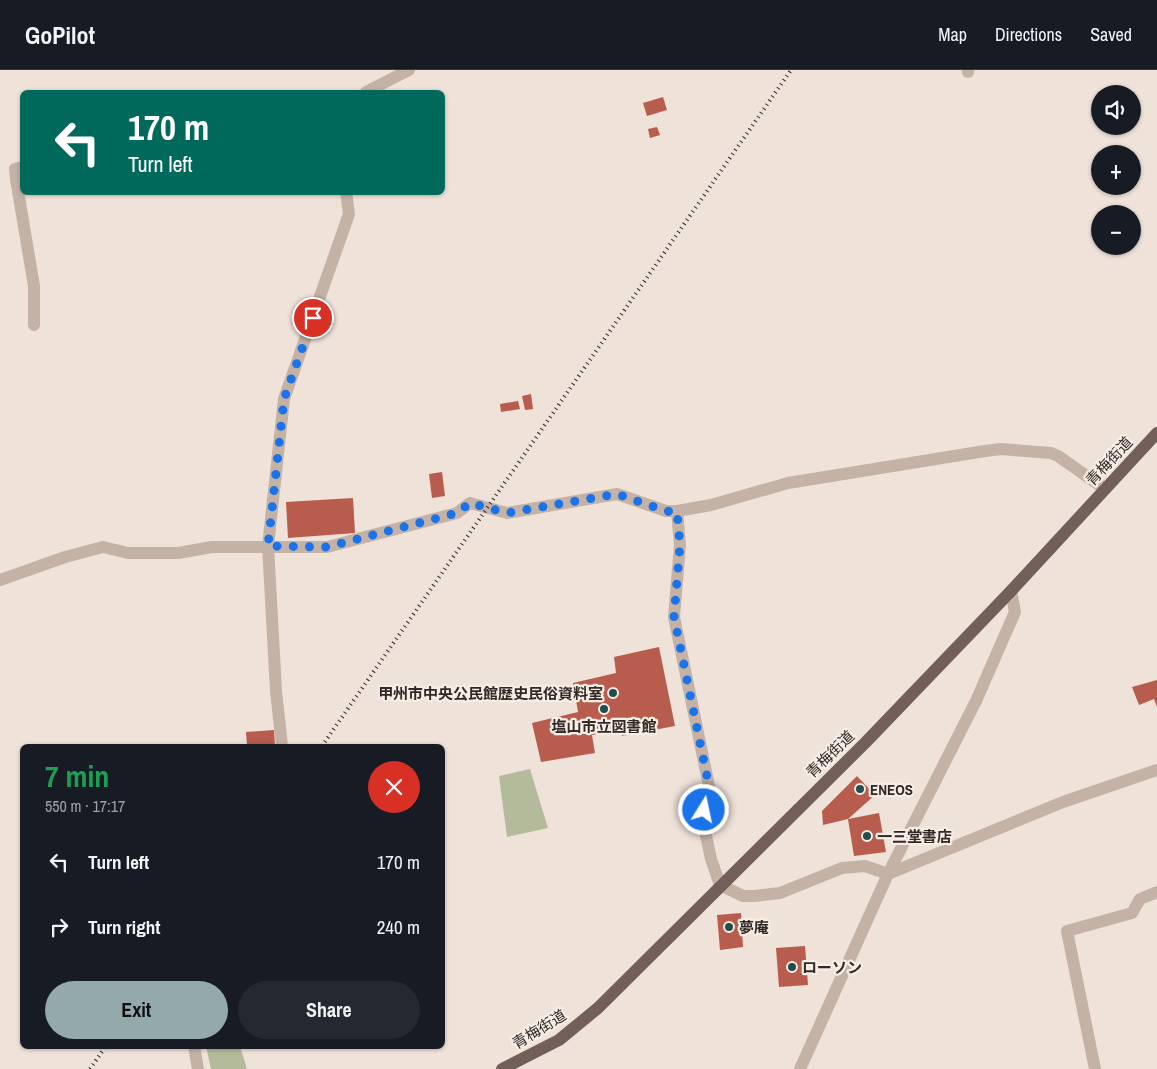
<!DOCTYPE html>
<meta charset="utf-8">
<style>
:root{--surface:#171b24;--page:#242831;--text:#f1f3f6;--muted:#9ea1a6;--line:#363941;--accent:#93a9aa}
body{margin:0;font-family:"Archivo Narrow","Noto Sans JP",sans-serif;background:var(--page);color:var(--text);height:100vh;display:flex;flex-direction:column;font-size:19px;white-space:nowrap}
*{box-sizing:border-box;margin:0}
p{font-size:16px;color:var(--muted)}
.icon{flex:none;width:28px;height:28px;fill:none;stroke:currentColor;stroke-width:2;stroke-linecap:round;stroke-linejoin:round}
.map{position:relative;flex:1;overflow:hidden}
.details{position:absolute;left:20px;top:674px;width:425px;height:305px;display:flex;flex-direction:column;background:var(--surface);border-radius:8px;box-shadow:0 1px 4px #0004}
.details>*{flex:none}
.banner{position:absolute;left:20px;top:20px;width:425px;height:105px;border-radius:8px;box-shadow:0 1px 4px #0004;background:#00695c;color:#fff;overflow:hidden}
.tools{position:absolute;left:1091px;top:15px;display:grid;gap:10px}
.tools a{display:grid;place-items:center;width:50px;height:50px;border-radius:50%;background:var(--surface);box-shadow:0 1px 4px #0004;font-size:25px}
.pin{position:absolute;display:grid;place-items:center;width:42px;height:42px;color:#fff;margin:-21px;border:2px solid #fff;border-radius:50%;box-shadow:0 1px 5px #0007}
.me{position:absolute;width:55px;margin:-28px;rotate:10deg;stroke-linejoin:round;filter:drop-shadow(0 0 4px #0008)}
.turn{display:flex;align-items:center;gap:18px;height:105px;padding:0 25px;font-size:22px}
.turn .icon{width:65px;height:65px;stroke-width:2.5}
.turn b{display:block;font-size:35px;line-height:42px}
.round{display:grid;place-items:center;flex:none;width:52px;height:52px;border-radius:26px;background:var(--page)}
.head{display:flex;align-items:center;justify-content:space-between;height:85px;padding:0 25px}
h1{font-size:30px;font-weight:800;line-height:38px;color:#1e9e55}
.action{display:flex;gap:10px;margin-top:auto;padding:10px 25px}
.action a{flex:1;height:58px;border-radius:30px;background:var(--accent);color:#111;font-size:20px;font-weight:800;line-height:58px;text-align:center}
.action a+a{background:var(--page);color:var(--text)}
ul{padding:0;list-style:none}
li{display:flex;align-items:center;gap:15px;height:65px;padding:0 25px}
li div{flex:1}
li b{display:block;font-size:19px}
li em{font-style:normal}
header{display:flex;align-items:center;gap:30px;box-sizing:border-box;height:70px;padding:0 25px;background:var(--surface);border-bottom:1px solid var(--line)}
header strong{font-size:24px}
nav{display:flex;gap:28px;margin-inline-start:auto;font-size:18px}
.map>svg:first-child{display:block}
.green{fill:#b3bb9b}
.building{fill:#b85d4d}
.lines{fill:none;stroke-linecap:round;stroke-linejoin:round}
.minor{stroke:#c4b2a7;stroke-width:12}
.major{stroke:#725f59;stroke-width:12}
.rail{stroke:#322926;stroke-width:4;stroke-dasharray:1 4;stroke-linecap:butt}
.route{stroke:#1a73e8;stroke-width:9;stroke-dasharray:0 16.2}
.poi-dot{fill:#214e4d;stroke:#f6ede5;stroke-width:2}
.labels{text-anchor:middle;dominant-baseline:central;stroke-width:4.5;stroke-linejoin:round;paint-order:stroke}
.street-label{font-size:15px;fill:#322926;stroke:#f6ede5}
.poi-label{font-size:15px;font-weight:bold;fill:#322926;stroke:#f6ede5;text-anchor:start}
</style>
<header>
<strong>GoPilot</strong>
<nav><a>Map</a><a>Directions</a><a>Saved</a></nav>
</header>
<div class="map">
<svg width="1157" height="999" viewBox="0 0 1157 999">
<rect width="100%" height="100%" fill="#eee2d9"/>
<!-- green -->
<g class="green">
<polygon points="530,699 548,758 507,767 499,706"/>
<polygon points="206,976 240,976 247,999 211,999"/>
</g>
<!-- building -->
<g class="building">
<polygon points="663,27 667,40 647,46 643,33"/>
<polygon points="657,57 660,65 650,68 648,59"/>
<polygon points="531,324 533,339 525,340 522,326"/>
<polygon points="518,331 520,339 501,342 500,334"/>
<polygon points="442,402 445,426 432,428 429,404"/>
<polygon points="353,428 355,463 288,468 286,432"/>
<polygon points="659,577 675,656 622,666 621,660 592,665 595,683 541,692 532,653 578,642 573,613 616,603 614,587"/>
<polygon points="1157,610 1157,637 1154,629 1139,635 1132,617"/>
<polygon points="274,660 275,676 247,676 246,662"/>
<polygon points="857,706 875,725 848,749 879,743 886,782 854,786 848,749 823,755 822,741"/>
<polygon points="741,843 743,877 720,880 717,845"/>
<polygon points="805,876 808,915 779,917 776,878"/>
</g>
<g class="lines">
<!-- minor -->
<g class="minor">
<polyline points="968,0 968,2"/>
<polyline points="366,22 409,0"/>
<polyline points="22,97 15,99 16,109 34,216 34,255"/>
<polyline points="677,441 680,475 674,547 709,716 703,752 711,789 720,815 743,826 754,826 780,823 842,798 865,796 888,804 1063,732 1157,700"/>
<polyline points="0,510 65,487 103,477 128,483 178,483 212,477 327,477 457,443 470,433 507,443 617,424 666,441 677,441 711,435 788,413 985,381 1001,379 1051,383 1058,386 1105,419"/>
<polyline points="282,676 276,621 268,476 284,329 349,144 346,122"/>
<polyline points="194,976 198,999"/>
<polyline points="800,999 888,804 976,631 1015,542 1011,521"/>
<polyline points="1095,999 1067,861 1132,843 1140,829 1157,822"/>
</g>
<!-- major -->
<polyline class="major" points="502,999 559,970 598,938 865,673 1011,521 1157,363"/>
<!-- rail -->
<g class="rail">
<polyline points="322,676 791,0"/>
<polyline points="90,999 106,976"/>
</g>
</g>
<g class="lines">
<!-- route -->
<polyline class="route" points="313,248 284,329 268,476 327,477 457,443 470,433 507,443 617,424 666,441 677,442 680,475 674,547 709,716 704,740"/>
</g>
<!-- markers -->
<g class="poi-dot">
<circle cx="613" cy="623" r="5"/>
<circle cx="604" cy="639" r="5"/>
<circle cx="860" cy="719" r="5"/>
<circle cx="867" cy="766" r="5"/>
<circle cx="729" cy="857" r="5"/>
<circle cx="792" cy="897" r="5"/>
</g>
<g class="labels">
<!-- street labels -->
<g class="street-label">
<text transform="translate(1109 391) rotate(-47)">青梅街道</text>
<text transform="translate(830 684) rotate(-44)">青梅街道</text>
<text transform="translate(539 959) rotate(-32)">青梅街道</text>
</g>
<!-- poi labels -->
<g class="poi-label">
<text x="603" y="623" text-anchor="end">甲州市中央公民館歴史民俗資料室</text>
<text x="604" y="656" text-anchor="middle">塩山市立図書館</text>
<text x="870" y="719">ENEOS</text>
<text x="877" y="766">一三堂書店</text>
<text x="739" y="857">夢庵</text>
<text x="802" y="897">ローソン</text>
</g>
</g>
</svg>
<div class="tools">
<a><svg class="icon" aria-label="sound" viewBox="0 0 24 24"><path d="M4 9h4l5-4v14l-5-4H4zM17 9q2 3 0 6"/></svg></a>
<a>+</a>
<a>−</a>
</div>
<div class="pin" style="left:313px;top:248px;background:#d93025"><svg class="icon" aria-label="arrive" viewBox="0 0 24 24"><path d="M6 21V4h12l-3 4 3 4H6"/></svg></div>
<svg class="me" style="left:704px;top:740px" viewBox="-20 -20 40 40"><circle r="17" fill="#1a73e8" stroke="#fff" stroke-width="3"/><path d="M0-11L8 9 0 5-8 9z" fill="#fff"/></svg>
<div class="banner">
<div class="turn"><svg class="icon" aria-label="left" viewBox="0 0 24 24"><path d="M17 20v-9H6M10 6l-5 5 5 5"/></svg><div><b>170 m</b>Turn left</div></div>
</div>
<section class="details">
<div class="head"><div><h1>7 min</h1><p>550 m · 17:17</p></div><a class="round" style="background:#d93025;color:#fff"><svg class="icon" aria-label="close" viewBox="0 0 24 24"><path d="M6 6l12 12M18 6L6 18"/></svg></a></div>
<ul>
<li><svg class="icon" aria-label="left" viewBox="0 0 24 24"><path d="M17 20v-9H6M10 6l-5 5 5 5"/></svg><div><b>Turn left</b></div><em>170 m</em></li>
<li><svg class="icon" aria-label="right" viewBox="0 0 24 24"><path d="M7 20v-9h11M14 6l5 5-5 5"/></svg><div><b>Turn right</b></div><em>240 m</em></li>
</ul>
<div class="action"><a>Exit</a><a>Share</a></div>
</section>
</div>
